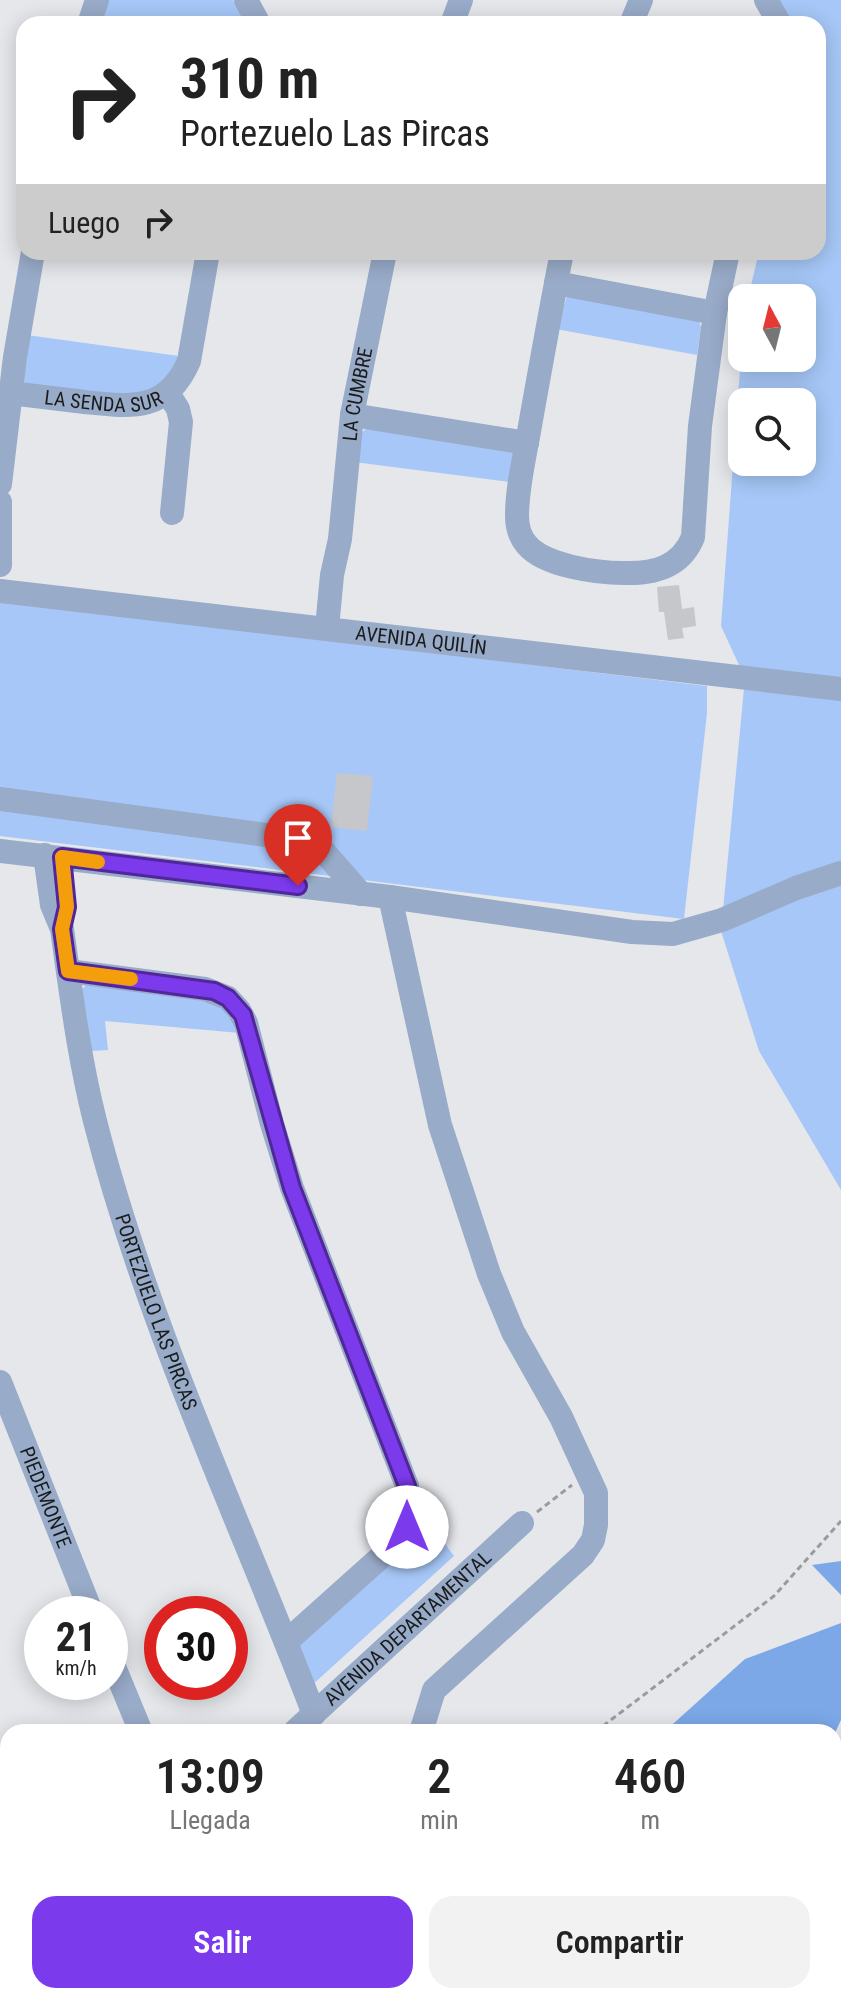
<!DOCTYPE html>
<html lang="es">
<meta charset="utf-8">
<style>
:root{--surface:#fff;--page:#f2f2f2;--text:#222;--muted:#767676;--accent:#7c3aed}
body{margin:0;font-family:"Roboto Condensed",sans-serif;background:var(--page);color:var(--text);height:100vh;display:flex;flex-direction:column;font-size:30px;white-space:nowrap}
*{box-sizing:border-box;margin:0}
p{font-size:26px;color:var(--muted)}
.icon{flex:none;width:44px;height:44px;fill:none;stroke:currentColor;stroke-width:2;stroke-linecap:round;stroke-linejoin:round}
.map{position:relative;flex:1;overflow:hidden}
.details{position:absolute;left:0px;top:1724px;width:842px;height:280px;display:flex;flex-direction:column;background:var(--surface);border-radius:24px 24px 0 0;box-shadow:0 4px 20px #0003}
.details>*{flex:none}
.hud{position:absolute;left:16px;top:16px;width:810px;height:244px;border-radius:24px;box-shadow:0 4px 20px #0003;background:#fff;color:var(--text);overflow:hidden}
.needle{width:52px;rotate:353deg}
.fabs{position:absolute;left:728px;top:284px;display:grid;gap:16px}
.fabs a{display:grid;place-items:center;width:88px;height:88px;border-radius:16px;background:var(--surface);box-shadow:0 4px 20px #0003;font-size:40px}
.speed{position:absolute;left:24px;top:1596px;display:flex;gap:16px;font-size:40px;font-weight:700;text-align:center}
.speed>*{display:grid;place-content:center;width:104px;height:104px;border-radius:50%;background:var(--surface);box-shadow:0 4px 20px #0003;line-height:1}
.speed small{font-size:20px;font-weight:400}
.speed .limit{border:12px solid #d22;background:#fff;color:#111}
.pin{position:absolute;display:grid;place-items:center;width:68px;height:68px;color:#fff;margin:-82px -34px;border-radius:50% 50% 50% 0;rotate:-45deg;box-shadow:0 0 8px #0007}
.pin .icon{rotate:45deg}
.me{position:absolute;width:88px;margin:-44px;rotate:0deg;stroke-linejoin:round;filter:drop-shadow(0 0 6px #0008)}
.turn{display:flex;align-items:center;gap:28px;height:168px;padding:0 32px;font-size:36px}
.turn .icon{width:104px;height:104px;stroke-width:2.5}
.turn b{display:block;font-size:56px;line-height:68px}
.then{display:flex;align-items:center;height:76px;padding:0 32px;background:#0003;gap:16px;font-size:30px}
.eta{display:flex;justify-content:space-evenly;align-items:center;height:136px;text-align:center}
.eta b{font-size:48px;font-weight:600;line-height:56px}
.cta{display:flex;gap:16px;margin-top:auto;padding:16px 32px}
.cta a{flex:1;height:92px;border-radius:24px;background:var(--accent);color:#fff;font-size:32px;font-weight:600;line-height:92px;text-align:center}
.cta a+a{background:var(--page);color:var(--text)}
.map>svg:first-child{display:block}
.green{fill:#a6c7f7;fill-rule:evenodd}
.water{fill:#7ca8e8}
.building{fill:#c5c7ca}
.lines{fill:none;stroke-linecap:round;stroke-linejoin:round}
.path{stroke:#999b9e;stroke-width:3;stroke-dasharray:6 4;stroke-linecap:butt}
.minor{stroke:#98abc8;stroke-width:24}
.route-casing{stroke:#51269a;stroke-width:20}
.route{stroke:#7c3aed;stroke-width:14}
.slow{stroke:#f59e0b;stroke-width:14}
.labels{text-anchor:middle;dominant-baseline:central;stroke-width:7;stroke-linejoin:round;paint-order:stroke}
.street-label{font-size:20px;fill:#1a1b1c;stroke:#f2f5f8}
</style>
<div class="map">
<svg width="841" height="2004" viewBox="0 0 841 2004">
<rect width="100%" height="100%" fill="#e5e7eb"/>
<!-- green -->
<g class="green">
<polygon points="104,0 233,0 249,24 128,24 99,15"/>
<path d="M776,0H841V1190L759,1051L721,931L745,678L721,626L742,343V358H802V298H748L759,252H818V24H787ZM742,402H802V462H742Z"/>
<polygon points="567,296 699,321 701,327 697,355 556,329"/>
<polygon points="27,335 179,356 164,383 138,396 28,385 24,382"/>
<polygon points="368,428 513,448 517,483 354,462 359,434"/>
<polygon points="0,601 707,686 707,713 684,919 0,836"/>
<polygon points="86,985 201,997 225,1008 240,1033 105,1021 108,1050 90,1051 81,990"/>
<polygon points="417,1514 423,1514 454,1556 311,1686 297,1652 302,1640"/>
</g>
<!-- water -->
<g class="water">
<polygon points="841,1561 841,1595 812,1565"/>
<polygon points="841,1623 841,1720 834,1735 834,1732 664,1732 745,1659"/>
<polygon points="399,1996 559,1996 551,2004 391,2004"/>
</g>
<!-- building -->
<g class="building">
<polygon points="679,585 682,609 694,607 696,626 682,628 684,638 668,640 664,612 659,612 657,587"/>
<polygon points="337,773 373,776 367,831 331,827"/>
</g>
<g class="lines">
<!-- path -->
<g class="path">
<polyline points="537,1512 572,1485"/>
<polyline points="595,1732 774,1596 841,1521"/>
<polyline points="834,1818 841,1811"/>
<polyline points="309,2004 318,1996"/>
<polyline points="639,2004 647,1996"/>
</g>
<!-- minor -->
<g class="minor">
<polyline points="246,0 259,24"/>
<polyline points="766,0 780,24"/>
<polyline points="89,24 97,0"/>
<polyline points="452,24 461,0"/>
<polyline points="631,24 641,0"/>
<path d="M562,252C551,308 541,364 531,420C526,451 517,485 517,516C517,526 520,537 527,545C545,566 597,573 624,573C654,574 681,567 693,537L700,426L715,313L728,252"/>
<polyline points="556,283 715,313"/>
<path id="s1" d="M10,393C35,396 60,399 85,402C132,407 167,412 189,361L208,252"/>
<polyline points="168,393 178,409 181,422 172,513"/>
<polyline points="352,415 527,443"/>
<polyline points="0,484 15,357 33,252"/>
<polyline points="0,502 0,565"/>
<path id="s2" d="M0,591L841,689"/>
<path id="s3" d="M327,628L332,575L340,539L352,415L385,252"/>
<polyline points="0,799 311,841 319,846 361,894"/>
<polyline points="0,851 390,897 632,932 673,934 722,920 796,888 841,873"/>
<path id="s4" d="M45,855L52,905L62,929C71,993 79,1058 95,1121C147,1325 239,1518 314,1714"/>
<polyline points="390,897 440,1125 489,1274 513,1332 561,1417 596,1493 596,1525 593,1540 583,1555 434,1690 421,1732"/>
<path d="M68,971L205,989L228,998L239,1010L246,1023L272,1124L292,1188L407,1486C412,1511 409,1528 392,1547L286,1642"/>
<path id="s5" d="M0,1382L92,1614"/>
<polyline points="110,1657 141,1732"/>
<path id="s6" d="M294,1732L522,1523"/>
<polyline points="0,1847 8,1867"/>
<polyline points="3,2004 13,1996"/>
<polyline points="175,2004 186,1996"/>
</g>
</g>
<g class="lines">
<defs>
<polyline id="route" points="298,886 62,857 67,907 62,929 68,971 214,991 228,998 243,1015 292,1188 407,1486 410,1504 407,1527"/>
</defs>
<!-- route casing -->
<use href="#route" class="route-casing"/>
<!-- route -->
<use href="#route" class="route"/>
<!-- slow -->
<polyline class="slow" points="98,862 62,857 67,907 62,929 68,971 131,979"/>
</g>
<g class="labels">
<!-- street labels -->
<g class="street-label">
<text stroke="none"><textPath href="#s1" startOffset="94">LA SENDA SUR</textPath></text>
<text stroke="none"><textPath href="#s3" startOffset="236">LA CUMBRE</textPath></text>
<text stroke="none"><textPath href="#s2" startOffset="424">AVENIDA QUILÍN</textPath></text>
<text stroke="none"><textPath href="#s4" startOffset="472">PORTEZUELO LAS PIRCAS</textPath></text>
<text stroke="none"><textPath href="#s5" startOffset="124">PIEDEMONTE</textPath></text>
<text stroke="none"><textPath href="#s6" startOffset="154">AVENIDA DEPARTAMENTAL</textPath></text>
</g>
</g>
</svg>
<div class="fabs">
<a><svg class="needle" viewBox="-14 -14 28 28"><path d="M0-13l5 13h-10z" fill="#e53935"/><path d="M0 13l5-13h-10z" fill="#767676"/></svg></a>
<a><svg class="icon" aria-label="search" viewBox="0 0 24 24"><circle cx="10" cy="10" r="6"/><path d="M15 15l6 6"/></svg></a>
</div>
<div class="speed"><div>21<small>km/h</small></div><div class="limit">30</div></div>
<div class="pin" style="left:298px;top:886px;background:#d93025"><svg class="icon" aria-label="arrive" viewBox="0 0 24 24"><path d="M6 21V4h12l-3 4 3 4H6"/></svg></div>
<svg class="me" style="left:407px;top:1527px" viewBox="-20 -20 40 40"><circle r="19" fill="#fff"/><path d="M0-13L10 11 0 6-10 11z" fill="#7c3aed"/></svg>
<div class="hud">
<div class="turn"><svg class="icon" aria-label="right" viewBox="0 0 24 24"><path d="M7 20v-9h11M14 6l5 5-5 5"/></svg><div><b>310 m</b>Portezuelo Las Pircas</div></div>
<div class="then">Luego<svg class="icon" aria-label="right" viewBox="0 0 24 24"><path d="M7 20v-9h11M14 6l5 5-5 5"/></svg></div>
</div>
<section class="details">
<div class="eta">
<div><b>13:09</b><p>Llegada</p></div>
<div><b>2</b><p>min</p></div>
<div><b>460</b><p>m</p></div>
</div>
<div class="cta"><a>Salir</a><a>Compartir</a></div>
</section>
</div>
